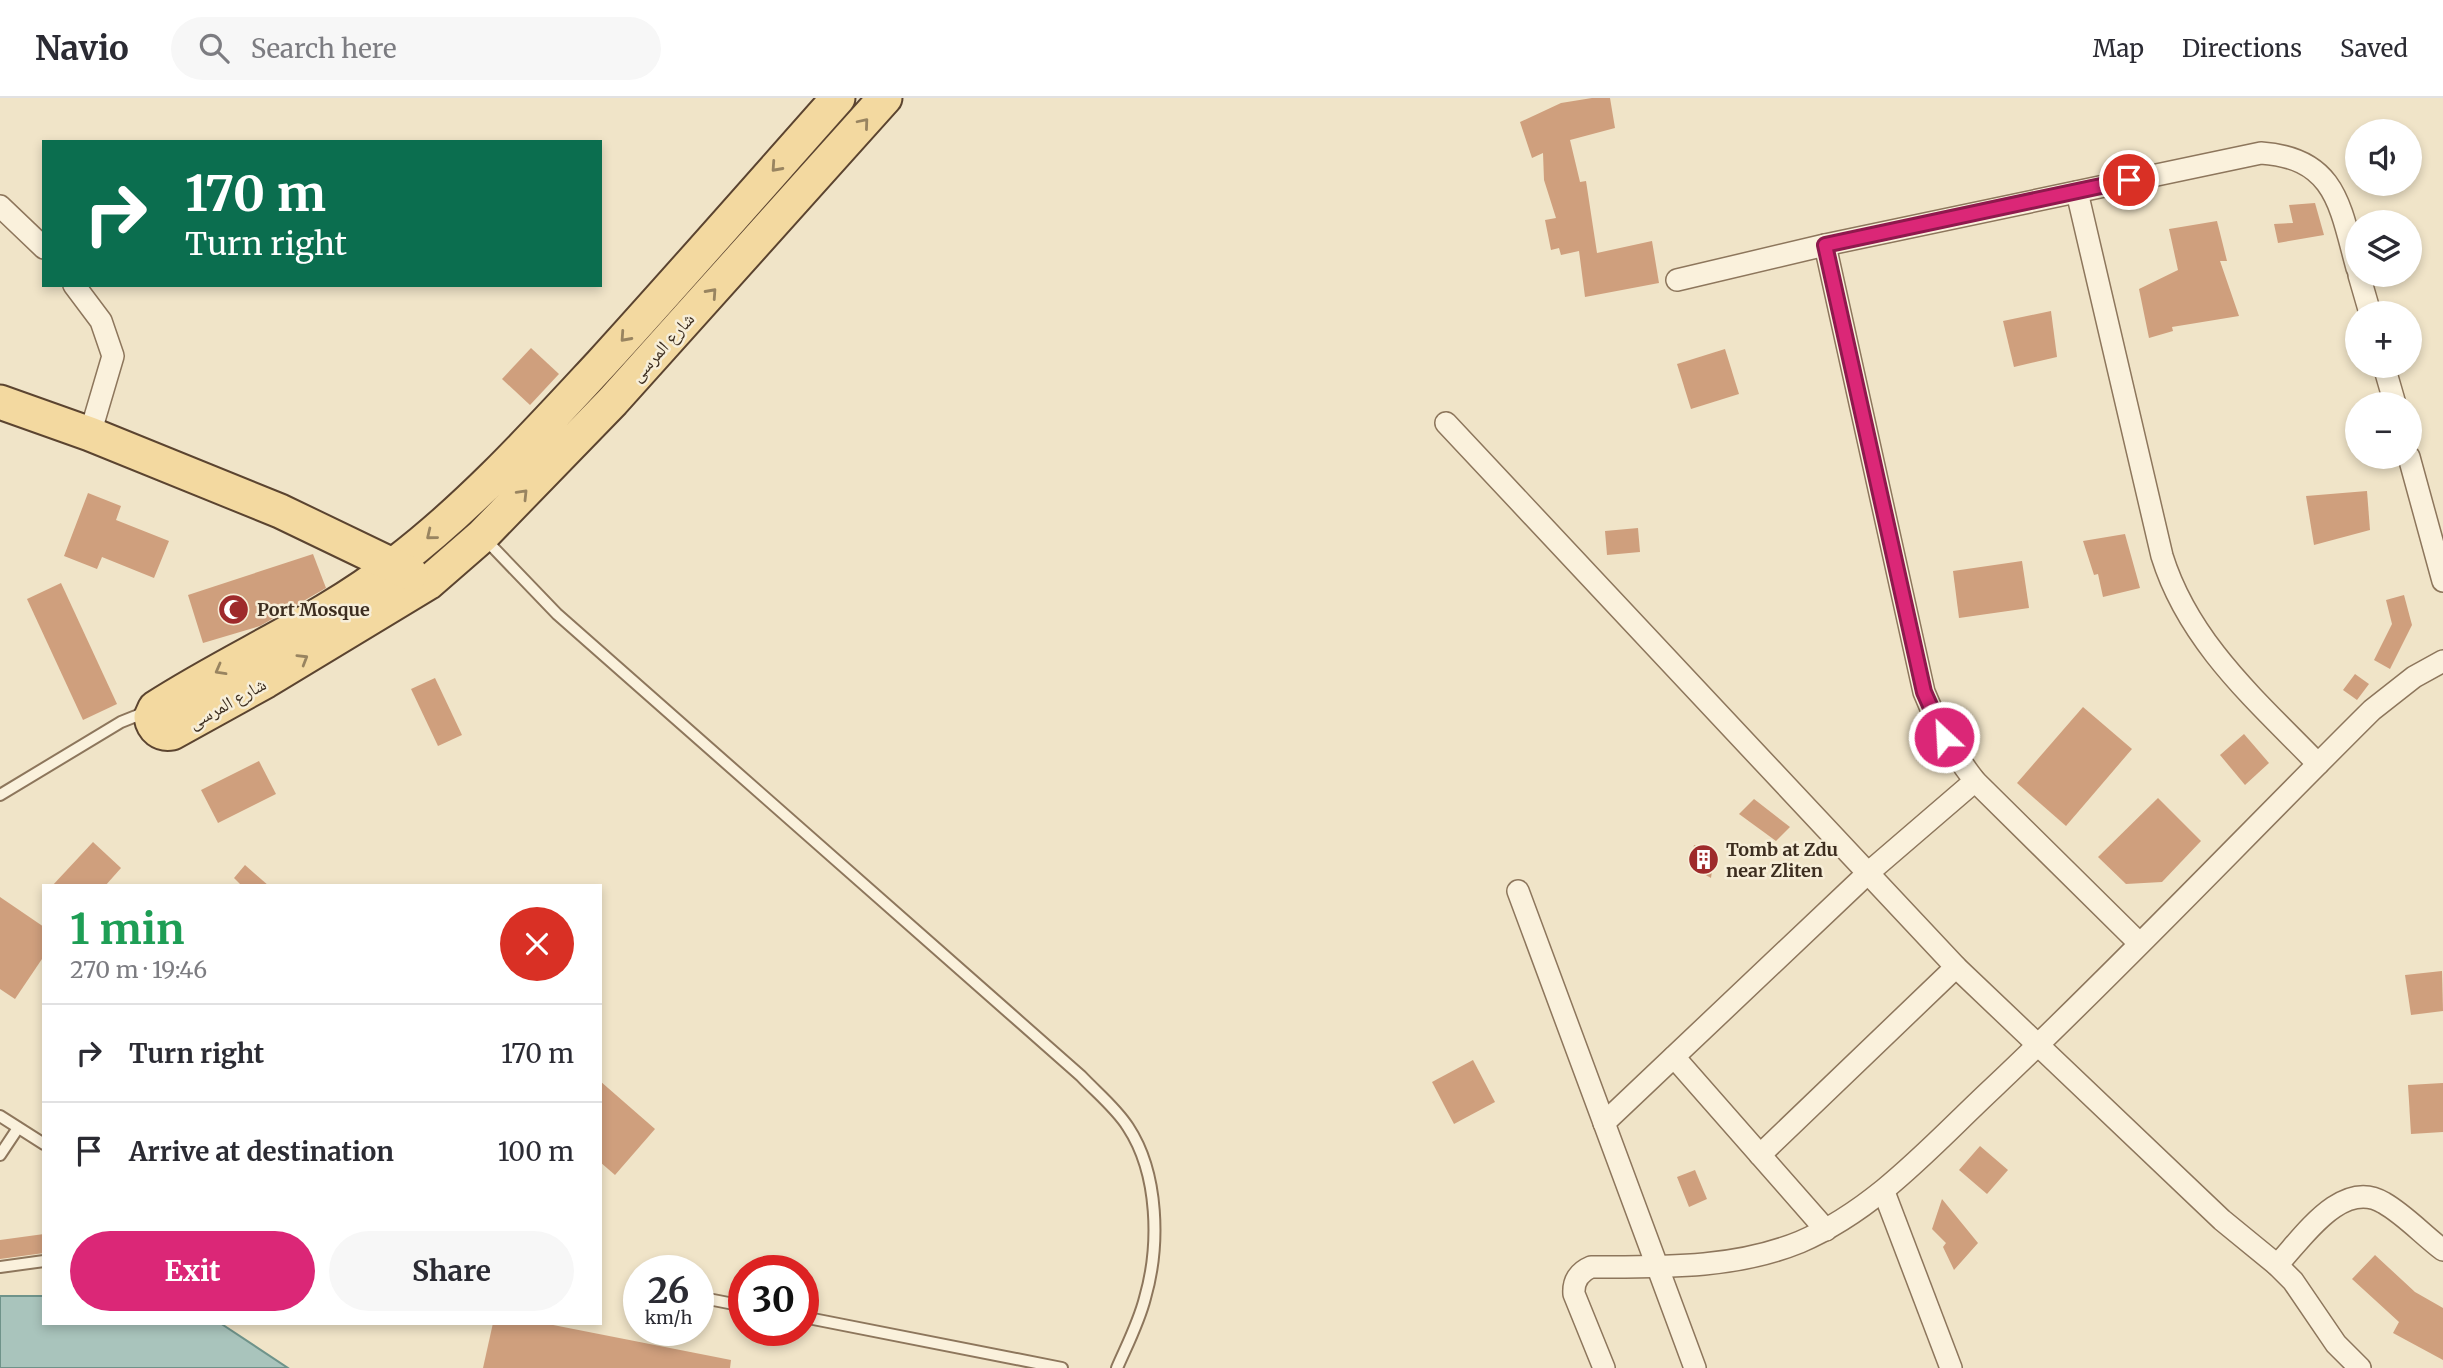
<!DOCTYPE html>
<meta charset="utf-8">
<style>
:root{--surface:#fff;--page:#f7f7f7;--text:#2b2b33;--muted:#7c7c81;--line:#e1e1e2;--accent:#db2777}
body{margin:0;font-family:Merriweather,"Noto Naskh Arabic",serif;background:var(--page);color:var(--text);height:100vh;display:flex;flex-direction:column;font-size:26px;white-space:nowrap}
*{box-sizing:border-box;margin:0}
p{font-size:23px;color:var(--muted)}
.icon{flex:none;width:38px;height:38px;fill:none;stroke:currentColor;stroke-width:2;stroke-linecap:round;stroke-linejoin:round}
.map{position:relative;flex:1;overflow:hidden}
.drawer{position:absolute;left:42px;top:786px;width:560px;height:441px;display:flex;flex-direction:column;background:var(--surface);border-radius:0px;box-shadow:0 4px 10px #0003}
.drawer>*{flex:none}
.guide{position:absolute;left:42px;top:42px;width:560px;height:147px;border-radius:0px;box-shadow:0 4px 10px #0003;background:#0b6e4f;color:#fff;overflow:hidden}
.fabs{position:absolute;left:2345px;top:21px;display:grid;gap:14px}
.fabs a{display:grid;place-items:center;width:77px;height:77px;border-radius:50%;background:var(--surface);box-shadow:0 4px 10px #0003;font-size:35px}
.speed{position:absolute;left:623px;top:1157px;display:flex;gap:14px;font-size:35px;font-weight:700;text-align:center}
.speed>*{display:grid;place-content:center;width:91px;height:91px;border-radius:50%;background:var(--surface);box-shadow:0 4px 10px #0003;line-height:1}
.speed small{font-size:18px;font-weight:400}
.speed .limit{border:10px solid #d22;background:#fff;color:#111}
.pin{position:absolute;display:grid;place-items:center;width:60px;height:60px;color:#fff;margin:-30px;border:4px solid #fff;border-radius:50%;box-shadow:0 2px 7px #0007}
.me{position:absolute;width:77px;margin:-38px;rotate:335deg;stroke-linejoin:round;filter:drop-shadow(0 0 5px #0008)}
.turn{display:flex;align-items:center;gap:24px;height:147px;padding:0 28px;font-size:32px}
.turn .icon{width:91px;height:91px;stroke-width:2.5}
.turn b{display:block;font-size:49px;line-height:60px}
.round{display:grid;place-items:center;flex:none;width:74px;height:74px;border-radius:37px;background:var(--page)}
.overview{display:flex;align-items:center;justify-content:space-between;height:119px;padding:0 28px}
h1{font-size:42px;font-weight:700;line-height:52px;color:#1e9e55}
.cta{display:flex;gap:14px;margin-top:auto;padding:14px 28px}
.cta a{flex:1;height:80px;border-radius:42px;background:var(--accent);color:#fff;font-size:28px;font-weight:700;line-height:80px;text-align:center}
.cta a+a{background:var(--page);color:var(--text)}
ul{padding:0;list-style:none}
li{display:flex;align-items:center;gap:21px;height:98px;padding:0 28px;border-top:2px solid var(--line)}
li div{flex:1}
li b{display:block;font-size:26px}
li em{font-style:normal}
header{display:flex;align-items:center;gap:42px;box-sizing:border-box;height:98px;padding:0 35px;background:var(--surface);border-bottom:2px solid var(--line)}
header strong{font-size:33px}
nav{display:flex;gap:38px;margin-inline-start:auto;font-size:24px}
.search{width:490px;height:63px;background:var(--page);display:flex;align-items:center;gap:18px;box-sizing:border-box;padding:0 24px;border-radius:38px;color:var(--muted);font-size:26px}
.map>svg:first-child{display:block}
.water{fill:#a9c4bc;stroke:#6f938a;stroke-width:2}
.building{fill:#cf9f7d}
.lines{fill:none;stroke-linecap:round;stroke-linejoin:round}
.service-casing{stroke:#8d765c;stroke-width:14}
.minor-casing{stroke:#8d765c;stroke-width:24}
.primary-casing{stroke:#5b4430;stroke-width:37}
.service{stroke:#faf1dc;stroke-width:10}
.minor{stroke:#faf1dc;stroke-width:21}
.primary{stroke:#f3d9a0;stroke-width:33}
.oneway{stroke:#988460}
.route-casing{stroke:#8e194d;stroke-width:18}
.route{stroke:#db2777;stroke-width:12}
.labels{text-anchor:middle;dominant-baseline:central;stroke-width:5;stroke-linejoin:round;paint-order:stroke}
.street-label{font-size:18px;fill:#3d2e20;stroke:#f7eed8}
.poi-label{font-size:18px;font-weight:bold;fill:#3d2e20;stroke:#f7eed8;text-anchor:start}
</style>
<header>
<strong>Navio</strong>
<div class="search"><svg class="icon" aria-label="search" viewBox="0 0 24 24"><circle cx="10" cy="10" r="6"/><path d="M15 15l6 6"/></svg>Search here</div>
<nav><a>Map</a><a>Directions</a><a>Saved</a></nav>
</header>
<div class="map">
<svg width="2443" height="1270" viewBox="0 0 2443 1270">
<rect width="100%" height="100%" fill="#f0e4c8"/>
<!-- water -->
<polygon class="water" points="0,1198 44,1198 44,1225 220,1225 288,1270 0,1270"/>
<!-- building -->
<g class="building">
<polygon points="1592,0 1610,0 1615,30 1570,42 1580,84 1586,83 1597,155 1652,143 1659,185 1585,199 1579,153 1561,157 1559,150 1551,152 1545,122 1556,120 1544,82 1543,55 1532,60 1520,24 1561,5"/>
<polygon points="2315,105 2324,137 2278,145 2274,126 2293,125 2289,107"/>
<polygon points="2217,123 2227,163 2220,163 2239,218 2172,229 2173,233 2149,240 2139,191 2178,172 2169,131"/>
<polygon points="2051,213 2057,259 2014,269 2003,223"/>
<polygon points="531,250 559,276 530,307 502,281"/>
<polygon points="1725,251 1739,296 1691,311 1677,266"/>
<polygon points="2367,393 2370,432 2314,447 2306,398"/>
<polygon points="88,395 121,408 116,422 169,443 154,480 102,459 97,471 64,458"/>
<polygon points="1638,430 1640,454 1607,457 1605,433"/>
<polygon points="2125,436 2140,490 2103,499 2098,476 2094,477 2083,443"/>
<polygon points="313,456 326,490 260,528 203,545 188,497"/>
<polygon points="2022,463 2029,510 1959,520 1953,473"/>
<polygon points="61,485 117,606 83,622 27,501"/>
<polygon points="2404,497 2412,527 2390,571 2374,562 2392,526 2386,502"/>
<polygon points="2355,576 2369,586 2357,602 2343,592"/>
<polygon points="435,580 462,637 438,648 411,591"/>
<polygon points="2083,609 2132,651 2066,728 2017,685"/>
<polygon points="2244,636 2269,665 2245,687 2220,657"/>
<polygon points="259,663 276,696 218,725 201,692"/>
<polygon points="2158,700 2201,743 2162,784 2126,786 2098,759"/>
<polygon points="1754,701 1790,729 1776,743 1739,716"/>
<polygon points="93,744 121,770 105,788 52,788"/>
<polygon points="1694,747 1715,753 1711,780 1690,768"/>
<polygon points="245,767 269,788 242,788 234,780"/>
<polygon points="0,799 44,829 44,858 15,901 0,891"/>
<polygon points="2442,873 2443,913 2411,917 2405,877"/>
<polygon points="1473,962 1495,1004 1454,1026 1432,984"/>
<polygon points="600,983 655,1031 615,1077 600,1064"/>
<polygon points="2443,985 2443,1034 2411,1036 2408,987"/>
<polygon points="1980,1048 2008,1072 1987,1096 1959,1072"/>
<polygon points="1695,1072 1707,1101 1689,1109 1677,1079"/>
<polygon points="1942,1101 1978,1145 1954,1172 1943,1149 1946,1145 1932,1131"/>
<polygon points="44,1136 44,1155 0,1161 0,1142"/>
<polygon points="2375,1157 2415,1194 2443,1210 2443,1262 2393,1235 2399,1224 2352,1181"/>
<polygon points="493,1225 543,1225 731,1262 730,1270 483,1270"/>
</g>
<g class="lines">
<defs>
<g id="service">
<path d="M484,440L557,516L1081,978C1096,994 1116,1010 1128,1029C1159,1076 1160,1148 1145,1200C1139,1224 1127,1247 1117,1270"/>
<polyline points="0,697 121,624 146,614"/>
<polyline points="0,1018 44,1046"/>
<polyline points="0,1057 18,1030"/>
<polyline points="0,1169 44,1163"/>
<polyline points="635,1187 639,1188"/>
<polyline points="698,1199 744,1208"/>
<polyline points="803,1219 1062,1270"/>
</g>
<g id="minor">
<path d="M2077,94L2162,458C2189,545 2257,603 2318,666"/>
<polyline points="0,108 44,150"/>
<path d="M1825,147L1924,594C1937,627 1953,655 1975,683L2139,845"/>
<polyline points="2359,177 2370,215"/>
<path d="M1677,182L1825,147L2261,55C2336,60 2340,108 2357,170"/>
<polyline points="74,187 101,223 113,258 90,336"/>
<polyline points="2384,268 2395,306"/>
<polyline points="1446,325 1956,869 2222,1122 2277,1167 2293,1183 2336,1246 2360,1270"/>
<polyline points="2409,359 2443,483"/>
<polyline points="1518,793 1695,1270"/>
<polyline points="1674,959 1826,1132"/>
<polyline points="1604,1025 1868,775 1975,683"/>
<polyline points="1760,1057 1956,869"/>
<polyline points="1884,1094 1951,1270"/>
<path d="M2277,1167C2302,1141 2342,1079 2384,1105C2405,1117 2423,1137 2443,1152"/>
<path d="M1604,1270L1574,1196C1573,1183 1579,1174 1591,1169C1662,1169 1734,1171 1800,1144C1877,1111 1933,1046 1993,990C2123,867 2245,738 2372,612L2414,579L2443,563"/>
</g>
<g id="primary">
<path d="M838,0C759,89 681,178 601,266C536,336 472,407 396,465C322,523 234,559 155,610L151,619C153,631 161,637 172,635L266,583L428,485L482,438L613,303L885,0"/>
<polyline points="0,304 90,336 280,413 411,476"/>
</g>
</defs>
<!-- service casing -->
<use href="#service" class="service-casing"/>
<!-- minor casing -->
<use href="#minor" class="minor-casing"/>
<!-- primary casing -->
<use href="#primary" class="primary-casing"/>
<!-- service -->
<use href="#service" class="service"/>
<!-- minor -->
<use href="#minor" class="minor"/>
<!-- primary -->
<use href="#primary" class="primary"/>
</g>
<!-- one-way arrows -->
<defs><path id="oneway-chevron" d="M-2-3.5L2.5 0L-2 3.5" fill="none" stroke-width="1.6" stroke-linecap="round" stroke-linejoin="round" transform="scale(1.75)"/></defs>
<g class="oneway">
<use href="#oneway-chevron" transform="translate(864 25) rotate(-50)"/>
<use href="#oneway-chevron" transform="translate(776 69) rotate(132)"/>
<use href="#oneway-chevron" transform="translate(712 195) rotate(-48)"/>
<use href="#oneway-chevron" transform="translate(625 239) rotate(132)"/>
<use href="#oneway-chevron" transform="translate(523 396) rotate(-46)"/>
<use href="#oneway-chevron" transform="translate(431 437) rotate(141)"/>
<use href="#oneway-chevron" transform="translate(303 561) rotate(-31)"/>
<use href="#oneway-chevron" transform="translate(220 572) rotate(151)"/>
</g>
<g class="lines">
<defs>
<polyline id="route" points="1944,639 1924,594 1825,147 2129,82"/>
</defs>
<!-- route casing -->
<use href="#route" class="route-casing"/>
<!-- route -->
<use href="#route" class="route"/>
</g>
<!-- icons -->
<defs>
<symbol id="mosque-disc" viewBox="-11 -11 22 22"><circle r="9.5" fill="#9e2a2b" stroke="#f7eed8"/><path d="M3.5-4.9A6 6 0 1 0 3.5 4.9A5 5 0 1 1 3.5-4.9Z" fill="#fff"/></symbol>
<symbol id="building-disc" viewBox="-11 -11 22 22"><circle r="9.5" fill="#9e2a2b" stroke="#f7eed8"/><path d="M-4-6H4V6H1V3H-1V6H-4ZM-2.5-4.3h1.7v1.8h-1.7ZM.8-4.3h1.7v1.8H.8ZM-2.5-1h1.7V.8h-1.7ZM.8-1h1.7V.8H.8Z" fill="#fff"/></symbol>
</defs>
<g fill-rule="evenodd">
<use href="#mosque-disc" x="216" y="494" width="35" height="35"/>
<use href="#building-disc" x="1686" y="744" width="35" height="35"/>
</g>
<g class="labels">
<!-- street labels -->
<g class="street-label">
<text transform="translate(662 249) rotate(-48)">شارع المرسى</text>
<text transform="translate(227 605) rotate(-29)">شارع المرسى</text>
</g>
<!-- poi labels -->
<g class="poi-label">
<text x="257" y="511">Port Mosque</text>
<text x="1726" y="751">Tomb at Zdu<tspan x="1726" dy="21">near Zliten</tspan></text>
</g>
</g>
</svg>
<div class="fabs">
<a><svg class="icon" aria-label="sound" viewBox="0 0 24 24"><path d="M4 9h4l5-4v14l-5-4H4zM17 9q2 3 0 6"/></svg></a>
<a><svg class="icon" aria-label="layers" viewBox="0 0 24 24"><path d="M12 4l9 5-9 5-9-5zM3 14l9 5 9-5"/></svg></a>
<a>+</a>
<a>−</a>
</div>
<div class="speed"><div>26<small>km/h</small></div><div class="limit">30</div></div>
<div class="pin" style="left:2129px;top:82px;background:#d93025"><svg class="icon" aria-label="arrive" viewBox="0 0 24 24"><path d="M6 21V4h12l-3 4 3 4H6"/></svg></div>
<svg class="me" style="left:1944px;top:639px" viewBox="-20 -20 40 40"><circle r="17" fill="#db2777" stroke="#fff" stroke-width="3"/><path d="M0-11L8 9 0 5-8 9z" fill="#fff"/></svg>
<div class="guide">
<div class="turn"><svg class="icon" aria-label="right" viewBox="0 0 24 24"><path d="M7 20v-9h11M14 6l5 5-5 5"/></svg><div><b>170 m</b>Turn right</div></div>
</div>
<section class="drawer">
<div class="overview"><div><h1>1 min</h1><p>270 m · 19:46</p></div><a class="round" style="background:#d93025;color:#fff"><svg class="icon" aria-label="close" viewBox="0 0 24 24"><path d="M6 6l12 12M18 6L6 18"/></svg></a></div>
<ul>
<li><svg class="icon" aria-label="right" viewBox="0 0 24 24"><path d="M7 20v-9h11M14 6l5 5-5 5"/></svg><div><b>Turn right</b></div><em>170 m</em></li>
<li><svg class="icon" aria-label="arrive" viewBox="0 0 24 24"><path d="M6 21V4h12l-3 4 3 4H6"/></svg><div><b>Arrive at destination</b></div><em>100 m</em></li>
</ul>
<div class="cta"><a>Exit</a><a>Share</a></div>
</section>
</div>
